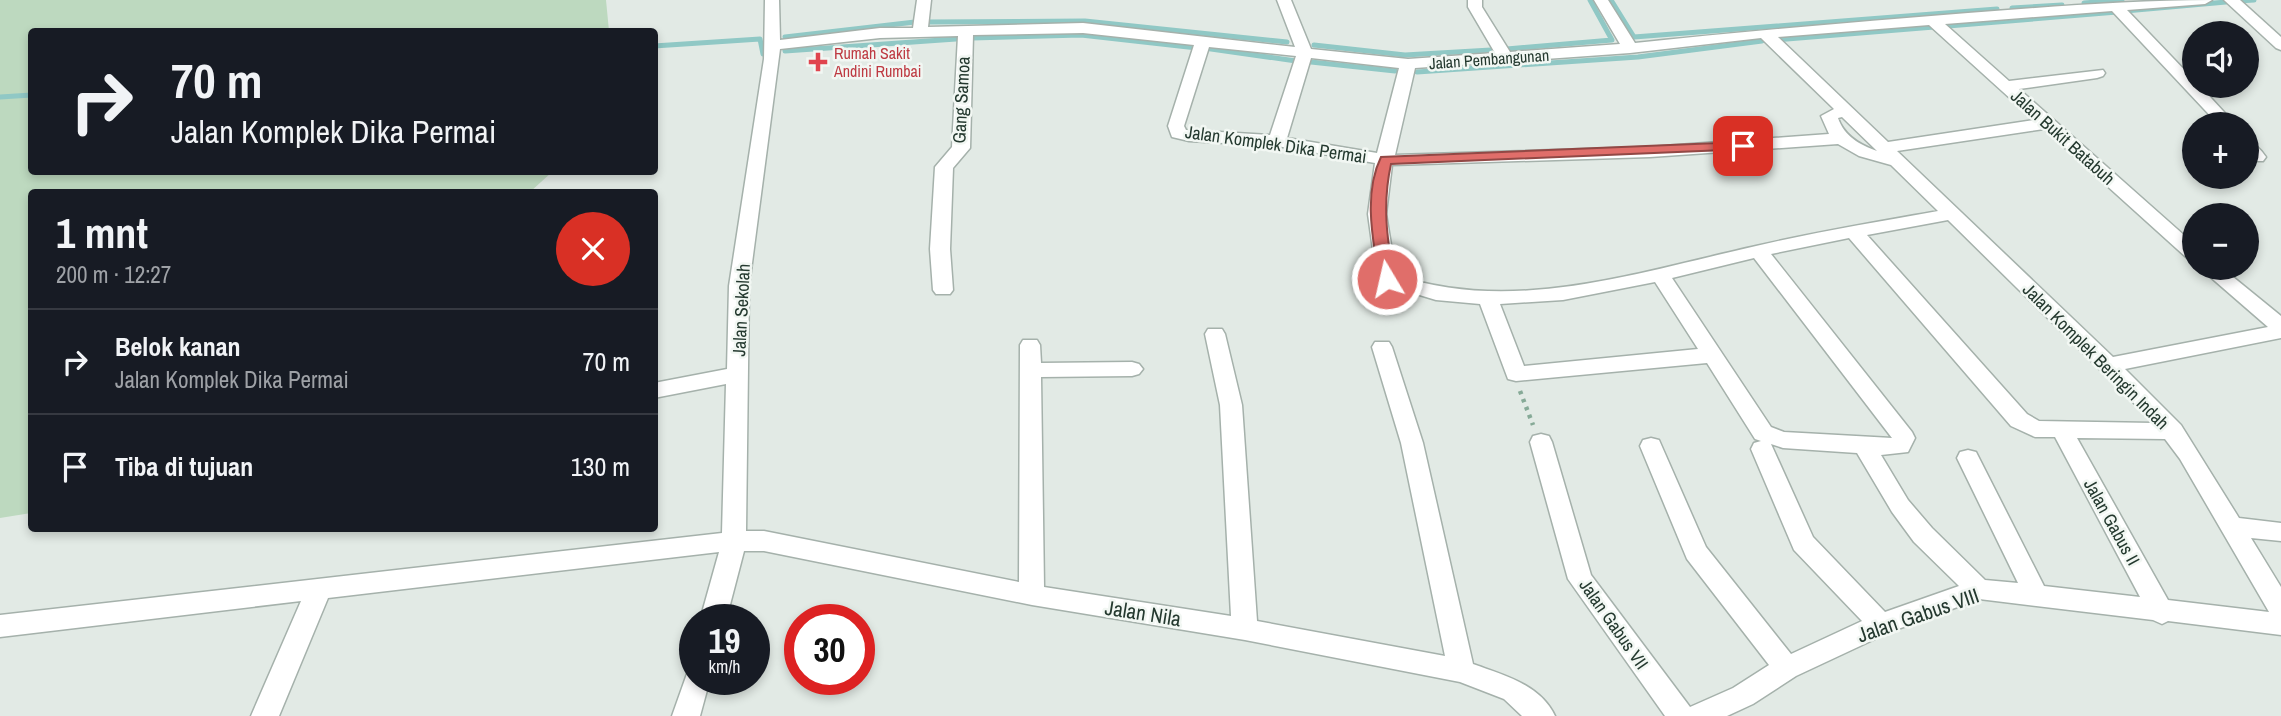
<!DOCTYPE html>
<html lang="id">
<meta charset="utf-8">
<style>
:root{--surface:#171b24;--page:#20242c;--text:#f1f3f6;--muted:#9ea1a6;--line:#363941}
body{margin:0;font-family:"Archivo Narrow",sans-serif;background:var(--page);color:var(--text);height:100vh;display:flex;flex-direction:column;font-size:26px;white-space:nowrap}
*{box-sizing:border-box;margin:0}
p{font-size:23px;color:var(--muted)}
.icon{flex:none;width:38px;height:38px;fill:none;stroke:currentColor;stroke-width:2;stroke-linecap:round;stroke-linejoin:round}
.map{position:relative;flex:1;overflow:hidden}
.drawer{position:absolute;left:28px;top:189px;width:630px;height:343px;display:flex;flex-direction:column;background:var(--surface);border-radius:7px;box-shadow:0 4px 10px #0003}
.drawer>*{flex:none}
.hud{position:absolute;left:28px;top:28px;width:630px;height:147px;border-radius:7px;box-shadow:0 4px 10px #0003;background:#171b24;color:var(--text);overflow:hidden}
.buttons{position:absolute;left:2182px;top:21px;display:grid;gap:14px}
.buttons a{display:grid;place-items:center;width:77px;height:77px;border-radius:50%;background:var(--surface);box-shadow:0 4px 10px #0003;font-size:35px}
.speed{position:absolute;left:679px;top:604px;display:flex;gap:14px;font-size:35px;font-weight:700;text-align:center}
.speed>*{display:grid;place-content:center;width:91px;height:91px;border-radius:50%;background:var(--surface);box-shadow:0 4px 10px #0003;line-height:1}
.speed small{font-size:18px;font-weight:400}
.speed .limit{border:10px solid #d22;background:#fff;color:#111}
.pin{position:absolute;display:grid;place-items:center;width:60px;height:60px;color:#fff;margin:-30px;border-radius:14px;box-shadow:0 4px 10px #0006}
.me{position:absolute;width:77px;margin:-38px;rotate:351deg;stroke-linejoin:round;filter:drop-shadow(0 0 5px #0008)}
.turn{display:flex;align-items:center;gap:24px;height:147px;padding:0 28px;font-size:32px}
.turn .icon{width:91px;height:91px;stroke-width:2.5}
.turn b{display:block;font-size:49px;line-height:60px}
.round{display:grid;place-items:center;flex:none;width:74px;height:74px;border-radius:37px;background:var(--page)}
.headline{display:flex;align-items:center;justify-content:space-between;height:119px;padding:0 28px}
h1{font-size:42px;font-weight:700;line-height:52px}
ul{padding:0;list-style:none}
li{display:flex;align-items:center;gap:21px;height:105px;padding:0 28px;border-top:2px solid var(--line)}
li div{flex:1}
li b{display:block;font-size:26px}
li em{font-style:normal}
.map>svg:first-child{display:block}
.green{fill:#bdd9bf}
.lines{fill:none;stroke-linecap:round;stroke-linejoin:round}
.stream{stroke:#90c8c5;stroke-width:5}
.minor-casing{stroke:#a5b1ab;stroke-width:3}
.path{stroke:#86aa97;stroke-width:4.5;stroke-dasharray:3.5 5;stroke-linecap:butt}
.minor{fill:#fff;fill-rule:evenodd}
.route{fill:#e06e6a;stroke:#924845;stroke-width:2}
.health-dot{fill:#e0444e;stroke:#f2f7f3;stroke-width:2.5}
.labels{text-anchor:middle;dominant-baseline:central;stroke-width:5;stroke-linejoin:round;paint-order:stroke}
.far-health-label{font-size:16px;fill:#be3a42;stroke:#f2f7f3;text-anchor:start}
.far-street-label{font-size:16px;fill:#24392f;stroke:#f2f7f3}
.street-label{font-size:18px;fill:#24392f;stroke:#f2f7f3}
.near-street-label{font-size:21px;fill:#24392f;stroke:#f2f7f3}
</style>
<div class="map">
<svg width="2281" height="716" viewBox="0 0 2281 716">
<rect width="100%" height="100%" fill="#e2eae5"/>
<!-- green -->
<polygon class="green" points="0,0 606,0 609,31 32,32 32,172 552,172 530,192 32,192 31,513 0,518"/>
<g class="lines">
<!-- stream -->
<g class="stream">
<polyline points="1611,0 1634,37 1997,9"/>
<polyline points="2238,1 2254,0"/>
<polyline points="2084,3 2122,0"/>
<polyline points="2012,8 2062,5"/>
<polyline points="2125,11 2226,2"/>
<polyline points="926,22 1085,21 1287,42"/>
<polyline points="1948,26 2117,12"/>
<polyline points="785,37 915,22"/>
<polyline points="972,38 1081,35 1197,48"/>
<polyline points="1776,40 1934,27"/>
<polyline points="1314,45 1405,55 1491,50"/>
<polyline points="654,46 760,39 763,54"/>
<polyline points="1204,48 1296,61"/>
<polyline points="1507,49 1612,40 1590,0"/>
<polyline points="785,51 956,39"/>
<polyline points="1311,62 1395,71"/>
<polyline points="1417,72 1638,57 1762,41"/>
<polyline points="0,97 32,95"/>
</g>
<defs>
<g id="minor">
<path d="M765,0H779L780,40L880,28H913L917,0H931L928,27L1083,23L1295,47L1277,0H1291L1311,49L1408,59L1495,53L1468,7V0H1482V7L1510,52L1620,44L1594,0H1608L1635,43C1746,31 1857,22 1968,13C2050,7 2131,0 2212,0L2205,4L2127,10L2194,80V86H2200L2235,124H2218L2112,11L1945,24L2009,81L2103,70L2105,73L2103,76L2097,78L2019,89L2194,244V260L2187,258L2044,129L1897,151L2113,357L2268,327L2200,268H2222L2281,316V338L2125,369L2181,425L2239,518L2281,523V541L2251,538L2281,587V635L2168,621L2162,624L2153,620L1979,599L1890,632L1796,676L1753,704L1727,716H1665L1568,579L1530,442L1533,436L1541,434L1549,436L1552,442L1591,575L1690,707L1733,688L1769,665L1687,559L1640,446L1643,440L1651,438L1659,440L1706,547L1791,654L1862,621L1794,550L1751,449L1754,443L1761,441L1755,439L1707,363L1516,381L1508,379L1480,304L1436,300L1380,283L1377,279L1368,214L1375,163L1277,146L1189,141L1172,137L1168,126L1194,45L1083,33L973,35L970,148L953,168L950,249L953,290L950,294H936L933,290L930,249L935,167L952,147L958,36L880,38L780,49L749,286L746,531H764L1019,582L1020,345L1023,340H1037L1040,345L1041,363L1132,362L1139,364L1143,369L1139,374L1132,376L1041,377L1044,587L1231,616L1220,405L1205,334L1208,329H1222L1225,334L1242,405L1257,621L1445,656L1401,443L1372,347L1375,342H1389L1392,347L1423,443L1473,664C1503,675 1540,684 1555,716H1522L1504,699L1460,682L1245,640L1032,605L764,551H744L726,620H700L719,552L328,598L279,716H251L301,601L0,637V615L722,533L726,384L654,398V383L727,369L729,286L764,59ZM1929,25L2034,120L1888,142L1778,37ZM1761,38L1834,109L1821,116L1829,134L1650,147L1395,155L1415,68L1630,53ZM1209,47L1296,56L1270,135L1186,130L1184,126ZM1311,58L1399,68L1377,153L1287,138ZM1842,117L1877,151C1860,145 1844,136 1838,118ZM1838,144L1859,156L1891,165L1938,211C1877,222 1816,232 1756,246C1639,272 1514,315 1396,275L1386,214L1392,165L1650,157ZM1948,220L2149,418L2153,423L2039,421L2027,414L1867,235ZM1849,238L2011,426L2035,437H2055L2140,597L2044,586L1976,452L1968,450L1960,452L1957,458L2018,583L1985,580L1932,528L1908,500L1881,455L1908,452L1915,438L1912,432L1771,254ZM1754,258L1892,438L1784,432L1771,427L1672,278ZM1655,282L1698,349L1524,366L1500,304L1563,300ZM2077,438L2165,439L2180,459L2269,612L2168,600ZM1771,444L1783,448L1857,453L1892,512L1914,542L1959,586L1885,612L1813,537Z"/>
<polygon points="2224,0 2240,0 2281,37 2281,50 2276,48"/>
<path d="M2247,141C2255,143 2261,150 2266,157L2263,161H2251L2247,156Z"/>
<polygon points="695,668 695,679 710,679 700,716 672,716 688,671"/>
</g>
</defs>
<!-- minor casing -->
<use href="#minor" class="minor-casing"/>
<!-- path -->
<polyline class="path" points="1520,391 1533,425"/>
<!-- minor -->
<use href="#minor" class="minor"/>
</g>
<!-- route -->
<path class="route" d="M1743,142L1748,143V149L1391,164C1382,205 1387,238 1394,279L1387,284L1379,279C1373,240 1363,194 1381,157Z"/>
<!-- markers -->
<path class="health-dot" d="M814.5 51.5h7v7h7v7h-7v7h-7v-7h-7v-7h7z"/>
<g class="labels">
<!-- far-health labels -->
<g class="far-health-label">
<text x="834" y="53">Rumah Sakit<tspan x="834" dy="18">Andini Rumbai</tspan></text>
</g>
<!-- far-street labels -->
<g class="far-street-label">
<text transform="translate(1489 59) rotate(-4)">Jalan Pembangunan</text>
</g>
<!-- street labels -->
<g class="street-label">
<text transform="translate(961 100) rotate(-87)">Gang Samoa</text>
<text transform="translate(2063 137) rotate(42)">Jalan Bukit Batabuh</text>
<text transform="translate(1276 144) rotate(8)">Jalan Komplek Dika Permai</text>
<text transform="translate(741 310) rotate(-87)">Jalan Sekolah</text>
<text transform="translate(2096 356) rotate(45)">Jalan Komplek Beringin Indah</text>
<text transform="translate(2112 522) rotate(61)">Jalan Gabus II</text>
<text transform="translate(1614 624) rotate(55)">Jalan Gabus VII</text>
</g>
<!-- near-street labels -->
<g class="near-street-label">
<text transform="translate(1143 613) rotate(9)">Jalan Nila</text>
<text transform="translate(1918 615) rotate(-19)">Jalan Gabus VIII</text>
</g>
</g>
</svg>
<div class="buttons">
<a><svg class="icon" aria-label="sound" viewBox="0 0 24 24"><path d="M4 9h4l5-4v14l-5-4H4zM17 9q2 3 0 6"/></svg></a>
<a>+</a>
<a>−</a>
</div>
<div class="speed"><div>19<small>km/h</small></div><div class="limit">30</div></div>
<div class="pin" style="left:1743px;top:146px;background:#d93025"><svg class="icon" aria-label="arrive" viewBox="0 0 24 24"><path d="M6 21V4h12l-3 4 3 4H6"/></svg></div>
<svg class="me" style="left:1387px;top:279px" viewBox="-20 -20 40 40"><circle r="17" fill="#e06e6a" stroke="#fff" stroke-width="3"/><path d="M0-11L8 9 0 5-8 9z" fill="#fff"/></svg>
<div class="hud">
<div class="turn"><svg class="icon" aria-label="right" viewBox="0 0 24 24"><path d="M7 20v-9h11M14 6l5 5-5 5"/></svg><div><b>70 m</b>Jalan Komplek Dika Permai</div></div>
</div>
<section class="drawer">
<div class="headline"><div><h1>1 mnt</h1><p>200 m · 12:27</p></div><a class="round" style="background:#d93025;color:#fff"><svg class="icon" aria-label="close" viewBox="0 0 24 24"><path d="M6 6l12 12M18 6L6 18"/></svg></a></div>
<ul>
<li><svg class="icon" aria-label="right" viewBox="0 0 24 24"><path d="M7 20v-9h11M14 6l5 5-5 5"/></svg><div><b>Belok kanan</b><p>Jalan Komplek Dika Permai</p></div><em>70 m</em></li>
<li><svg class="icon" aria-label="arrive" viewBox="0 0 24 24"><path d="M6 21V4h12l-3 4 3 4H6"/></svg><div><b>Tiba di tujuan</b></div><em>130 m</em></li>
</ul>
</section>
</div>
